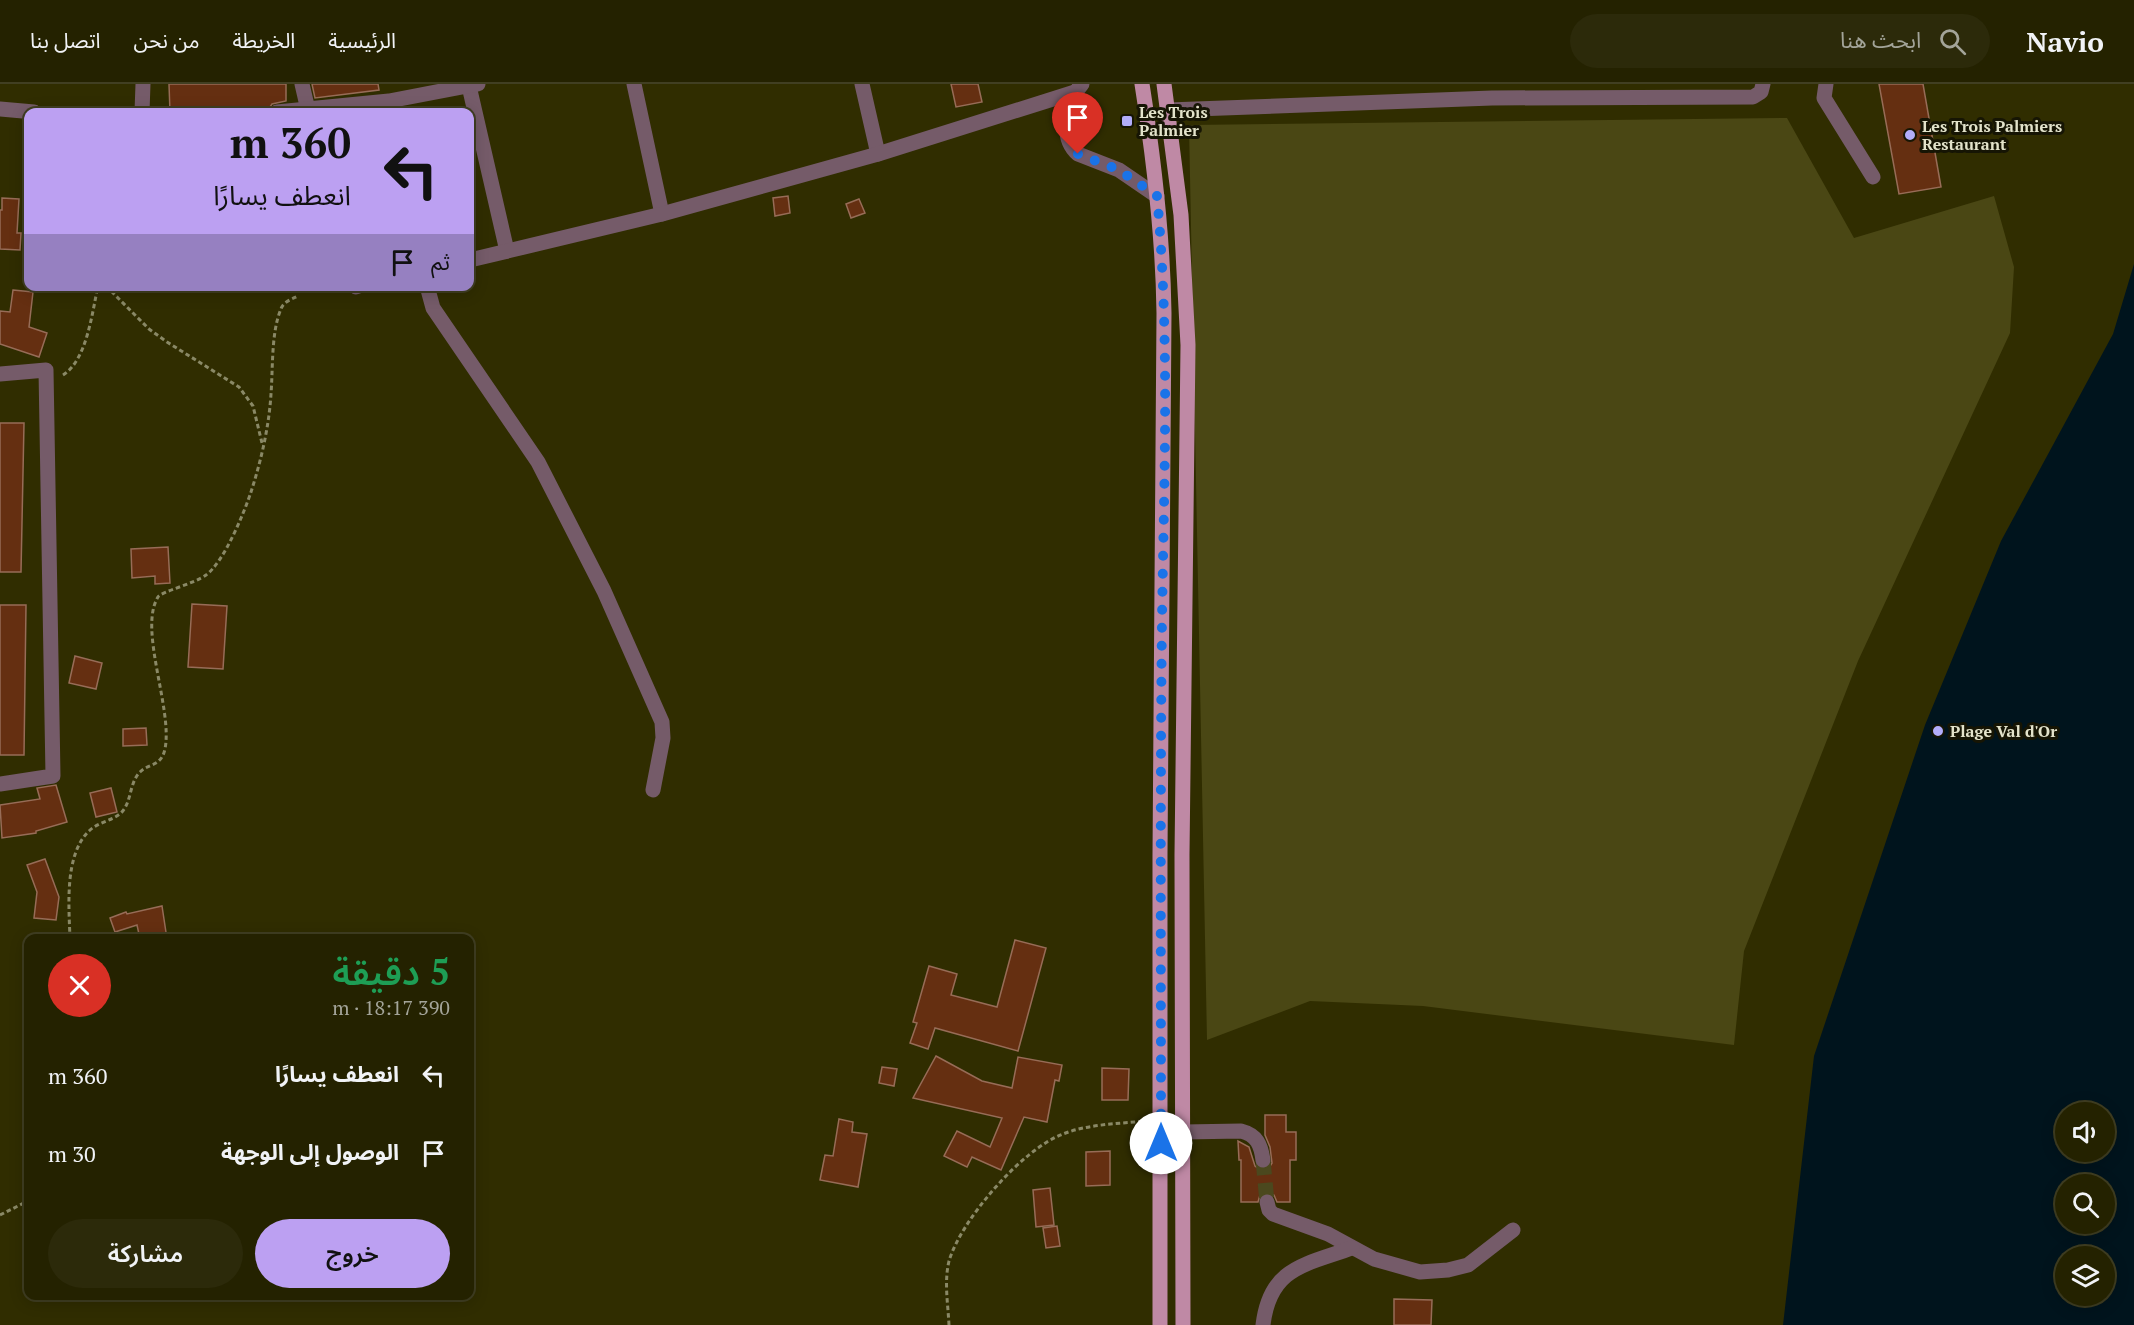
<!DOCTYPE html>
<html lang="ar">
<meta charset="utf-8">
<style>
:root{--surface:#242200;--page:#2c2a0a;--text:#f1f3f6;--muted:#a3a499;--line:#413f22;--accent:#bca0f2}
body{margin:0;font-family:"PT Serif","Noto Sans Arabic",serif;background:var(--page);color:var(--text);direction:rtl;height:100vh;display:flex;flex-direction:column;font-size:22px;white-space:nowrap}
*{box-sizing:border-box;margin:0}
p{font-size:20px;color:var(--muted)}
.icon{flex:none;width:33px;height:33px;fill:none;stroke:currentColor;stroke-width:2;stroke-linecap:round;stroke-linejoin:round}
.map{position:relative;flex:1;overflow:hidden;direction:ltr}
.side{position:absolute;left:24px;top:850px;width:450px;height:366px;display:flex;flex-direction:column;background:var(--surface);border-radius:12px;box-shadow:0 3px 15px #0003,0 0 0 2px var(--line);direction:rtl}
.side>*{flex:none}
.top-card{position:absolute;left:24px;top:24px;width:450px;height:183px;border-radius:12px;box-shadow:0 3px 15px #0003,0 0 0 2px var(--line);direction:rtl;background:#bca0f2;color:#111;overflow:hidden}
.fabs{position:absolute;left:2055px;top:1018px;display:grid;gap:12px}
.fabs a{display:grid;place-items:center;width:60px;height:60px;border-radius:50%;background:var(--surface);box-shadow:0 3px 15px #0003,0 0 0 2px var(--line);font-size:30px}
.pin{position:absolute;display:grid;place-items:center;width:51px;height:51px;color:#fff;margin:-62px -26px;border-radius:50% 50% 50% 0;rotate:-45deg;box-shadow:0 0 6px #0007}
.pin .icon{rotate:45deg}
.me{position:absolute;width:66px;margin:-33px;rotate:0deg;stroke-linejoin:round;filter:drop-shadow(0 0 4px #0008)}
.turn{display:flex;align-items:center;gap:21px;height:126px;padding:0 24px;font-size:27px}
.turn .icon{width:78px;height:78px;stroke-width:2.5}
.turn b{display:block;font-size:42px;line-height:51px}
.then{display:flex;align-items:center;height:57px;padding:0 24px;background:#0003;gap:12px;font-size:22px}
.round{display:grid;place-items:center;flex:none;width:63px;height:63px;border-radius:32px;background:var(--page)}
.overview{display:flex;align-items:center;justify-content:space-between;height:102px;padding:0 24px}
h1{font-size:36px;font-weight:600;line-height:45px;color:#1e9e55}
.button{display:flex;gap:12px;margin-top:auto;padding:12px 24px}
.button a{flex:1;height:69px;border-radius:36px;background:var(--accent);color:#111;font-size:24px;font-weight:600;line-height:69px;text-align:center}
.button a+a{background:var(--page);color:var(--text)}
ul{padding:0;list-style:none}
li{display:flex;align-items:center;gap:18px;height:78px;padding:0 24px}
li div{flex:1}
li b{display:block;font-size:22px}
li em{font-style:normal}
header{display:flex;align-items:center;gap:36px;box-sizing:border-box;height:84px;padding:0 30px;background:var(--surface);border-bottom:2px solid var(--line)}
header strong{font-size:28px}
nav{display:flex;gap:33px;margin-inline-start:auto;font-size:21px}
.search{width:420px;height:54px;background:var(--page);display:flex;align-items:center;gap:15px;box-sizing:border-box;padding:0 21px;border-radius:33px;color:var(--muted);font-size:22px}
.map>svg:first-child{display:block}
.green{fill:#4a4714}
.water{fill:#00141d;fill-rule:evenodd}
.building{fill:#652f11;stroke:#976c57;stroke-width:1.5}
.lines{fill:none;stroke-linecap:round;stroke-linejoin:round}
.minor-tunnel{stroke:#4b481e;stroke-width:15;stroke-dasharray:15 8;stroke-linecap:butt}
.path{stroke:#8a8966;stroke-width:3;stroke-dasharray:4.5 3;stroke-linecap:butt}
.minor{stroke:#755b69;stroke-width:15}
.major{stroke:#bf89a5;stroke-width:15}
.route{stroke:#1a73e8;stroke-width:10;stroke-dasharray:0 18}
.poi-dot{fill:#b2adfa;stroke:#161504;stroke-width:2}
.labels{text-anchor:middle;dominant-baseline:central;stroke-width:6;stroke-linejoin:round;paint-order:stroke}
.poi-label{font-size:16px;font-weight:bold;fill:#e3e3cb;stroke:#161504;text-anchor:start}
</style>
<header>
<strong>Navio</strong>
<div class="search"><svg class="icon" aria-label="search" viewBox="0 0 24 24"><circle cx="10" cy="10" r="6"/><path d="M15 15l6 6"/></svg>ابحث هنا</div>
<nav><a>الرئيسية</a><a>الخريطة</a><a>من نحن</a><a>اتصل بنا</a></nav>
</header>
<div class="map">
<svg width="2134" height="1241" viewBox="0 0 2134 1241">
<rect width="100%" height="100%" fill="#302d00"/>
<!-- green -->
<polygon class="green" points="1787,34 1854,154 1994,112 2014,183 2010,249 1858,577 1744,867 1734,961 1423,922 1310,917 1207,956 1189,41"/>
<!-- water -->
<path class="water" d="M2134,180V1241H1783L1814,972L1925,641L2001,457L2113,250ZM2066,1029H2104V1068H2066ZM2066,1101H2104V1140H2066ZM2066,1173H2104V1212H2066Z"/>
<!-- building -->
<g class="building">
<polygon points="169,0 286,0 286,17 272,20 268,26 170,28"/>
<polygon points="312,0 378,0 379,6 315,14"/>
<polygon points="951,0 978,0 982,18 956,23"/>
<polygon points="1879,0 1923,0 1941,103 1899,110"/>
<polygon points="788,112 790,129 775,132 773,114"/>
<polygon points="2,114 19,115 17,149 21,149 20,166 0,165 0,126 2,126"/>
<polygon points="859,115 865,129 851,134 846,120"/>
<polygon points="13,206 33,208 29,243 47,249 39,273 0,260 0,227 10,228"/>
<polygon points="0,339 24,339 21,488 0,488"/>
<polygon points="168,463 170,499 155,500 155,492 132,494 131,465"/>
<polygon points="192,520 227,522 223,585 188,583"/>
<polygon points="0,521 26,521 24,671 0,671"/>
<polygon points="75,572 102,579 96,605 69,599"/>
<polygon points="146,644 147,661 123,662 123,645"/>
<polygon points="56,701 67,738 36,747 36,749 2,754 0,721 40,715 37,704"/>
<polygon points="111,704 117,728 96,733 90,709"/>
<polygon points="45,775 59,813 56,836 34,834 37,808 27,781"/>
<polygon points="162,822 167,855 140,855 137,841 115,848 110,834 126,828 127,830"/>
<polygon points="1015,856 1046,864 1018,967 935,944 928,965 910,959 917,939 913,938 929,882 957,890 951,911 997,923"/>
<polygon points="936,972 982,997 1012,1004 1018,973 1062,981 1059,997 1055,996 1047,1038 1024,1033 1001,1086 972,1073 967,1083 944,1072 957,1047 990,1063 1002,1034 913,1014"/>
<polygon points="882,983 897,985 894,1002 879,999"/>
<polygon points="1102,984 1129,985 1128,1016 1102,1016"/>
<polygon points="1265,1031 1286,1031 1286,1048 1296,1048 1296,1076 1290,1076 1290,1118 1277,1118 1274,1111 1265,1108 1260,1111 1258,1118 1241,1118 1241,1076 1239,1076 1238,1057 1249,1063 1255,1082 1259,1085 1269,1084 1272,1079 1270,1063 1265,1051"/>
<polygon points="839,1035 853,1038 852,1048 867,1050 858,1103 820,1096 825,1071 833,1072"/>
<polygon points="1110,1067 1110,1101 1086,1102 1086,1068"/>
<polygon points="1050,1104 1054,1141 1036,1143 1033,1106"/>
<polygon points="1057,1142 1060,1162 1046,1164 1043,1144"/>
<polygon points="1394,1215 1432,1216 1431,1241 1394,1241"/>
</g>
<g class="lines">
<!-- minor-tunnel -->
<polyline class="minor-tunnel" points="1263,1076 1267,1118"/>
<!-- path -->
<g class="path">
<polyline points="106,202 149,245 167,258 239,303 253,322 262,359"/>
<path d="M63,291C87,276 92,229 98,202"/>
<path d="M70,855C69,823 64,771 89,747C98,738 112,737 121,729C132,718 129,699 140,688C149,679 161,683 165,665C173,625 138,545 158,513C160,508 196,499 206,491C224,478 244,429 251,408C261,377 269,343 271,310C273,285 271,248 281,225C283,218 292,215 298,212"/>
<polyline points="0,1131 28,1117"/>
<path d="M949,1241C948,1220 944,1198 949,1177C961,1136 1022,1065 1063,1050C1088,1040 1117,1040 1144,1037"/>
</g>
<!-- minor -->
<g class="minor">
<polyline points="302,0 308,26"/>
<polyline points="634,0 662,130"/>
<polyline points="862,0 878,70"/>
<path d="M1082,0C1066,17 1059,54 1078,70L1119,86L1157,112"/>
<polyline points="1826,0 1824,14 1873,93"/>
<polyline points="469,2 507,167"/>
<polyline points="0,25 34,28"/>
<polyline points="1168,26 1492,14 1753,13 1761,8 1763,0"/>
<polyline points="142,28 143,0"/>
<polyline points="277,28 389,17 478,0"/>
<polyline points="470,176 662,130 878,70 1075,8"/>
<polyline points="427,202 433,224 538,378 604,507 662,638 663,654 653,706"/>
<polyline points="356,203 359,202"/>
<polyline points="0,290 46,286 53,692 0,700"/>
<path d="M1184,1048L1241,1047C1257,1051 1261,1061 1263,1076"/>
<polyline points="1267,1118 1269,1126 1273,1130 1328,1150 1374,1175 1420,1188 1448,1186 1468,1181 1513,1146"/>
<path d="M1263,1241C1270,1183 1305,1181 1352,1164"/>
</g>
<!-- major -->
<g class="major">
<path d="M1142,0C1154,76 1163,152 1164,229L1160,771V1241"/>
<polyline points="1164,0 1181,131 1188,261 1182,771 1183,1241"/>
</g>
</g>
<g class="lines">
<!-- route -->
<path class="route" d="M1078,70L1119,86L1157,112C1170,252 1164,394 1162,535C1160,710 1161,884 1161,1059"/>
</g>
<!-- markers -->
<g class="poi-dot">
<rect x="1121" y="31" width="12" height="12" rx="3"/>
<circle cx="1910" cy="51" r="6"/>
<circle cx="1938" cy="647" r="6"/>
</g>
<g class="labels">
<!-- poi labels -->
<g class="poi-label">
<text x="1139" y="28">Les Trois<tspan x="1139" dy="18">Palmier</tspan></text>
<text x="1922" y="42">Les Trois Palmiers<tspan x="1922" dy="18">Restaurant</tspan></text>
<text x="1950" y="647">Plage Val d'Or</text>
</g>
</g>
</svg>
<div class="fabs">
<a><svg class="icon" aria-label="sound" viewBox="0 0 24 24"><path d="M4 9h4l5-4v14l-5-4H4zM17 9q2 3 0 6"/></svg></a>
<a><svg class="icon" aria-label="search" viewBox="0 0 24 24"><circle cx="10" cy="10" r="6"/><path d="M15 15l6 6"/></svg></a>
<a><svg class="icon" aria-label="layers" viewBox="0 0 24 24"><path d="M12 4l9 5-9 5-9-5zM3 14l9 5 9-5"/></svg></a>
</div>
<div class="pin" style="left:1078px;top:70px;background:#d93025"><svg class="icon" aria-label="arrive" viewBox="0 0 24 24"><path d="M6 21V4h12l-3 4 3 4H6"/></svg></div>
<svg class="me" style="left:1161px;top:1059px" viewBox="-20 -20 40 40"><circle r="19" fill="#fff"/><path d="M0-13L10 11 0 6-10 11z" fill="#1a73e8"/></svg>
<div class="top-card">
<div class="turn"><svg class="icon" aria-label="left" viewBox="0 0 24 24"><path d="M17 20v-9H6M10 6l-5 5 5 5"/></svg><div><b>360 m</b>انعطف يسارًا</div></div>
<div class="then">ثم<svg class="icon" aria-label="arrive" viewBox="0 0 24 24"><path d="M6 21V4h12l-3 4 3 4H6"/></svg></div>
</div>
<section class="side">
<div class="overview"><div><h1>5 دقيقة</h1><p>390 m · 18:17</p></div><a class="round" style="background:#d93025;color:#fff"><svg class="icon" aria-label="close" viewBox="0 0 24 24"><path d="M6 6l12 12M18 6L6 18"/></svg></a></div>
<ul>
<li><svg class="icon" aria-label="left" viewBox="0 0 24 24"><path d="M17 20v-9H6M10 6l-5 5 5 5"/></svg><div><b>انعطف يسارًا</b></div><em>360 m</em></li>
<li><svg class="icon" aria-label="arrive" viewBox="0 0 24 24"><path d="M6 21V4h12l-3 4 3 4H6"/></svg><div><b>الوصول إلى الوجهة</b></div><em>30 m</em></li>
</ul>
<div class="button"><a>خروج</a><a>مشاركة</a></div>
</section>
</div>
